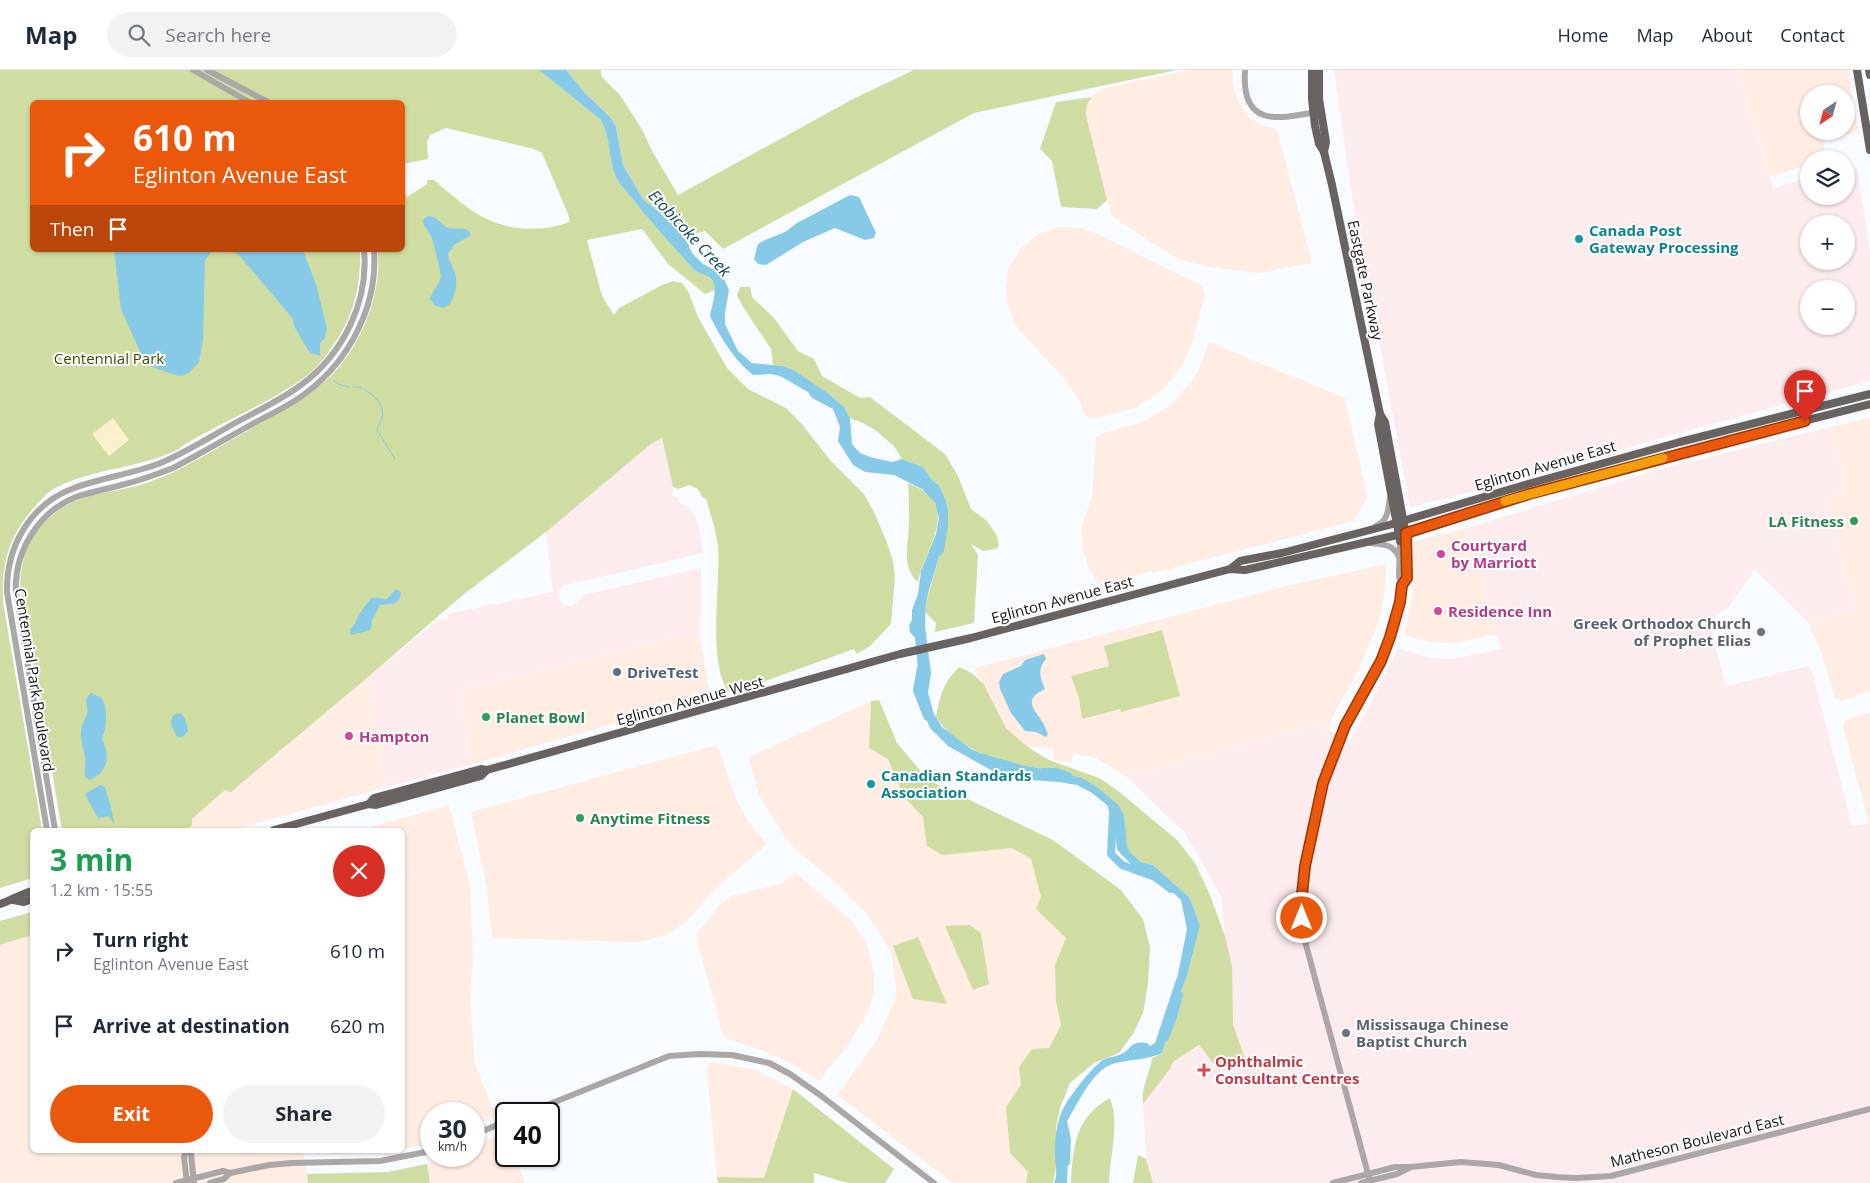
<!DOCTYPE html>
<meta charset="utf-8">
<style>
:root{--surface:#fff;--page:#f2f2f3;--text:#1f2937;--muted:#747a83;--line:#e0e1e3;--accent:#ea580c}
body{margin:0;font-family:"Open Sans",sans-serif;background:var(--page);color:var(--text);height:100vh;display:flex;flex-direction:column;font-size:19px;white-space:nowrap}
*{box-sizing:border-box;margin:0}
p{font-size:16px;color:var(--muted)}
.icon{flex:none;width:28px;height:28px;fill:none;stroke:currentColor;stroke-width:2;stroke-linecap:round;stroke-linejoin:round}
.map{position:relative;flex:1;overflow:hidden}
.drawer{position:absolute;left:30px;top:758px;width:375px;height:325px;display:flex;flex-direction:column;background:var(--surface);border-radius:8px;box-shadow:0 1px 4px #0004}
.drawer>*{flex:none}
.guide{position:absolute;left:30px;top:30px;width:375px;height:152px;border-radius:8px;box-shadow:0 1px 4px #0004;background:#ea580c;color:#fff;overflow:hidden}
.needle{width:32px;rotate:216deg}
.tools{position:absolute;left:1800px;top:15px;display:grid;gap:10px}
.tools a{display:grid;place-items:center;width:55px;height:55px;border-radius:50%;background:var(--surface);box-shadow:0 1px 4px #0004;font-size:25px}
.speed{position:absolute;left:420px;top:1032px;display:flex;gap:10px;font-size:25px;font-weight:700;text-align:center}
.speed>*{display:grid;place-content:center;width:65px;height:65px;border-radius:50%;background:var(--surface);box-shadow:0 1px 4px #0004;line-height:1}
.speed small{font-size:12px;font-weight:400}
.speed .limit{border:2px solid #111;border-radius:8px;background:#fff;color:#111}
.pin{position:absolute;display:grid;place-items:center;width:42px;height:42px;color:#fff;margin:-51px -21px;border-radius:50% 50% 50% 0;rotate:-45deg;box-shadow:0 0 5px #0007}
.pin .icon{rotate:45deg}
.me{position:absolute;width:55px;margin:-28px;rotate:0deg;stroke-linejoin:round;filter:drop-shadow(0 0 4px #0008)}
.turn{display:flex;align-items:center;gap:18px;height:105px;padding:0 20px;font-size:22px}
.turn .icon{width:65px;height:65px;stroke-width:2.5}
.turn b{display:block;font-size:35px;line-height:42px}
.then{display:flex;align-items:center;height:48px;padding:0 20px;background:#0003;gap:10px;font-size:19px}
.round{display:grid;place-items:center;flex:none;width:52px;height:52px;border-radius:26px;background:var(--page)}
.overview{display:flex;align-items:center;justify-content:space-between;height:85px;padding:0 20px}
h1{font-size:30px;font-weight:700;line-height:38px;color:#1e9e55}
.button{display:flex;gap:10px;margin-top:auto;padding:10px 20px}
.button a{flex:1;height:58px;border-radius:30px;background:var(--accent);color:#fff;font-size:20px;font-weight:700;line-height:58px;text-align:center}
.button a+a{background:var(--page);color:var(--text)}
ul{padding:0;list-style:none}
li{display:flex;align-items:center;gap:15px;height:75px;padding:0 20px}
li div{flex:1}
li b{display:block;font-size:19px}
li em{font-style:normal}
header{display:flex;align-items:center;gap:30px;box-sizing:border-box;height:70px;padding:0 25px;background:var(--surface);border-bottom:1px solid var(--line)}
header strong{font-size:24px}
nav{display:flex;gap:28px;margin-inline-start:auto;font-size:18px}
.search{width:350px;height:45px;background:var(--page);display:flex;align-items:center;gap:12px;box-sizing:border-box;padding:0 18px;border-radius:28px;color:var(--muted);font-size:19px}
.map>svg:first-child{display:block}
.commercial{fill:#ffede3;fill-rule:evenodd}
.industrial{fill:#fdeced;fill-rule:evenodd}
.green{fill:#cfdda2}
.sand{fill:#fbf1cc}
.water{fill:#87cae7}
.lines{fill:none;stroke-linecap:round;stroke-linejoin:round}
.stream{stroke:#87cae7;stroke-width:1}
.river{stroke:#87cae7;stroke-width:8}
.minor{stroke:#aaa7a6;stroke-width:6}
.major{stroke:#686361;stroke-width:8}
.route-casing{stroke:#983908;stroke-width:12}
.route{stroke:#ea580c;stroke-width:9}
.slow{stroke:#f59e0b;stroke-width:9}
.culture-dot{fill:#0f9aa8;stroke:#fff;stroke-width:2}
.leisure-dot{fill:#2e9e5b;stroke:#fff;stroke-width:2}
.hotel-dot{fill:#d1479c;stroke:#fff;stroke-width:2}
.worship-dot{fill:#6b7280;stroke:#fff;stroke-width:2}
.service-dot{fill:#5c6f8a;stroke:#fff;stroke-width:2}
.health-dot{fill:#e0444e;stroke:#fff;stroke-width:2}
.labels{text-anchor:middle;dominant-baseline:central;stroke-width:4;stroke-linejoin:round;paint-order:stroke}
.culture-label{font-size:15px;font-weight:bold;fill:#0d838f;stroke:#fff;text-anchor:start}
.street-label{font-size:15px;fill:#141517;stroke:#fff}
.park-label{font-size:15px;fill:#3d4904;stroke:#fff}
.leisure-label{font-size:15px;font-weight:bold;fill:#27864d;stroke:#fff;text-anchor:start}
.hotel-label{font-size:15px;font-weight:bold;fill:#b23c85;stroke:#fff;text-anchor:start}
.worship-label{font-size:15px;font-weight:bold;fill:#5b616d;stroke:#fff;text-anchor:end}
.service-label{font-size:15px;font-weight:bold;fill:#4e5e75;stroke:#fff;text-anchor:start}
.health-label{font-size:15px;font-weight:bold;fill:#be3a42;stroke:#fff;text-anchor:start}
.water-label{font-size:16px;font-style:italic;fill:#0f485c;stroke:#fff}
</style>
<header>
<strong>Map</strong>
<div class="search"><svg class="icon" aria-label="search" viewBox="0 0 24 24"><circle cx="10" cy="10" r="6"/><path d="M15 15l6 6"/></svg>Search here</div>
<nav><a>Home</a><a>Map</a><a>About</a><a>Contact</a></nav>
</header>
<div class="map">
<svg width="1870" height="1113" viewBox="0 0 1870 1113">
<rect width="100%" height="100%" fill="#f8fbff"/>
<!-- commercial -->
<g class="commercial">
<polygon points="1189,0 1232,0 1233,15 1236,27 1248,47 1264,56 1277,59 1312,193 1258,203 1210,197 1181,190 1155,175 1111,145 1086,45 1087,33 1095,23 1101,19"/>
<path d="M1739,0H1848L1858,62L1823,71L1826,89H1809V95L1770,106ZM1809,24H1846V61H1809Z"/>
<polygon points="1058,157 1082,158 1102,166 1169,200 1202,215 1205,224 1192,273 1182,296 1165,318 1135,338 1095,348 1089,348 1084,344 1080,332 1066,311 1016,256 1008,237 1006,217 1009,197 1021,178 1037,165"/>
<polygon points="1209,272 1345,328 1367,426 1354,451 1153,503 1152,501 1098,514 1088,496 1084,482 1082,467 1082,455 1092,427 1096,368 1101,364 1140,353 1170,336 1193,310 1201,295"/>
<polygon points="1870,348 1870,621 1842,631 1835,628 1819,575 1810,559 1810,555 1856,538 1825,428 1848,422 1831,357"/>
<polygon points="1467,458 1497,564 1456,573 1432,572 1404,565 1412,529 1414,471"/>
<polygon points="1386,494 1385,520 1380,546 1371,571 1354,609 1336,640 1328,659 1316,654 1126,706 1096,688 1074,683 1071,693 1053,690 1054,684 1052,678 1018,677 982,619 982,611 977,606 975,598 1283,517"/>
<polygon points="682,566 700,566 710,626 473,694 469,680 460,620"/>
<polygon points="368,607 386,717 233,760 186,760 192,755 192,749 225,720 232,722"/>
<polygon points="871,631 869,677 888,689 904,727 923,747 925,757 999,779 1012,778 1031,789 1041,827 1036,839 1066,868 1055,895 1056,931 1061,955 1049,978 1006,1037 1010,1083 1028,1102 1026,1113 953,1113 837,1025 877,970 897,925 891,881 865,842 836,813 790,774 759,726 749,687"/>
<polygon points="1870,643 1870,753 1869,753 1843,657 1846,650"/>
<polygon points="717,675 737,731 748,751 767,774 722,813 683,854 667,865 639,872 492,868 486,813 471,742"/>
<polygon points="449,735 470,816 473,886 470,927 475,995 496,1044 494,1048 474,1056 474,1044 431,1044 431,1073 422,1076 403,1078 402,760 361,760"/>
<polygon points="795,802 852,851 867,874 874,903 874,923 868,942 846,978 819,1011 794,995 761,980 724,968 697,870 698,863 721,833 731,826 784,813"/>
<polygon points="32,865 32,1080 381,1080 342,1084 304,1082 308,1113 0,1113 0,875"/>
<polygon points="710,993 721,993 758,1001 793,1019 764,1108 717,1107 707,1002 707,997"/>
<polygon points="504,1063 506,1069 506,1086 514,1086 525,1113 430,1113 427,1094 445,1086 474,1086 474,1075"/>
</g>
<!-- industrial -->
<g class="industrial">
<path d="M1334,0H1739L1773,118L1809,108V126H1846V99L1857,98L1870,181V311L1650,371L1519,410L1410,437L1351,121ZM1809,154H1846V191H1809ZM1809,219H1846V256H1809Z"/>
<polygon points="1831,357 1848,422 1825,428 1856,538 1810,555 1755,500 1727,539 1708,549 1726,616 1809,596 1814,608 1852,756 1870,753 1870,1113 1153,1113 1146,1089 1143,1034 1170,999 1173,992 1199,975 1226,955 1232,897 1225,866 1221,826 1186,764 1126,706 1316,654 1351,670 1398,579 1432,588 1453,589 1501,579 1467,458 1657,400"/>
<polygon points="662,368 673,417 672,426 678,427 680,433 688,437 694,444 698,452 703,483 563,516 559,522 559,529 564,535 571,536 577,533 583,525 701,498 700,566 682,566 460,620 469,680 473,694 386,717 368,607 439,549 448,550 448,544 553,522 546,462 651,374"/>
</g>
<!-- green -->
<g class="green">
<path d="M0,0H539L601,50C612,67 608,87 615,105C619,114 625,120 631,127C650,152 673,176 694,200L707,205L715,214V220L705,224L668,194L642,159L587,170L602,226L614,245L619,238L662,215L673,211L682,213L688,221L698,247L727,298L748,319L786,338L801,353L830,390L864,424L876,446L887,473L893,491L895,507L891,554L870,576L857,584L854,579L735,622L728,621C707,590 721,516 718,477C716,461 711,445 706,429L703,428L698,419L689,415L678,419L673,417L662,368L651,374L546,462L464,524L368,607L231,722L225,720L192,749V755L186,760H62L20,514C22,481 31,461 59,440C85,421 120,423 149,412C181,401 210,382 240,365C270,347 306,330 332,305C357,279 375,239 378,203C379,195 378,187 378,180H402L403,117L407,127L427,114V110H434C447,121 472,143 487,149C513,161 543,162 570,152L568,144L542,83L534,79L446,58L430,65L427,72L428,89L403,94L402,32H32V180H360C361,219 353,248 330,280C324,288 317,297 310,303C269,335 218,352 175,381C138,398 93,399 57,417C47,422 39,432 32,440C7,469 2,495 3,532L42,760H32V808L0,818Z"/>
<polygon points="566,0 601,0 601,6 620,25 643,61 651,79 678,125 853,29 914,0 1177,0 974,43 723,179 705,161 690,165 683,163 643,129 623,95 616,57 611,48 585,23"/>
<polygon points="1092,27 1087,34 1086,45 1107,130 1097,139 1061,137 1052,91 1040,79 1056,32"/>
<polygon points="740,217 750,217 752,227 774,248 798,281 814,289 822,306 860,328 870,327 945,384 958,406 971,439 987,451 997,466 999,476 996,479 983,481 971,474 978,485 974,553 935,562 936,553 926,543 926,533 939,487 948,440 946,431 939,415 932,410 923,397 902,389 894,376 875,360 863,353 850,348 844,337 829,324 783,296 773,295 771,279 743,237 737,225"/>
<path d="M908,413C963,435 927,473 918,512C900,497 909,473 909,453C909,439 909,426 908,413Z"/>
<polygon points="1162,560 1180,626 1121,642 1120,639 1082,649 1079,628 1071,606 1109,596 1104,576"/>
<path d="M959,597L970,602L983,613L1006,658L1029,678L1049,690L1099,708L1117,720L1177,770L1195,793L1210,825L1225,866L1232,897L1233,954L1245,989L1219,1000L1199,975L1173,992L1170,999L1143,1034C1141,1016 1150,1004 1152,988L1162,983L1167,967L1170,951L1187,906L1200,856L1190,828L1153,795L1141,792L1131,783L1127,777L1125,768L1124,745L1097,717L980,683C964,675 946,663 936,647C940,626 943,613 959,597Z"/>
<polygon points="879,630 897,673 928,710 1053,770 1121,820 1143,849 1150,877 1148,913 1143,943 1133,964 1119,983 1094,993 1070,1013 1060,1038 1056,1057 1057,1092 1053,1113 1026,1113 1028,1102 1010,1083 1006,1037 1021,1015 1019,997 1032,979 1049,978 1061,955 1056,931 1055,895 1066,868 1036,839 1041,827 1031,789 1012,778 942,785 927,776 923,747 904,727 888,689 869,678 871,631"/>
<polygon points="32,842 32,865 0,875 0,851"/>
<polygon points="970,855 981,863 989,914 973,920 945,856"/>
<polygon points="918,867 947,934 913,929 893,876"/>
<polygon points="793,1019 894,1099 885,1113 848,1113 814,1103 814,1113 718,1113 717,1107 764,1108"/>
<path d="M1110,1028C1120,1056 1110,1084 1109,1113H1071C1073,1077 1075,1047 1110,1028Z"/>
<polygon points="1138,1085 1146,1089 1153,1113 1133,1113"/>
<polygon points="427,1094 430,1113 308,1113 307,1104 387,1102"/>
</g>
<!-- sand -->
<polygon class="sand" points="113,348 129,370 109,386 92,364"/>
<!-- water -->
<g class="water">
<path d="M539,0H566L585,23L611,48L616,57L623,95L643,129L676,157L687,172L692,183L703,194L718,202L725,211L729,220L725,243V254L738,281L752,293L783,296L795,301L829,324L844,337L850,348L852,374L860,383L870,387L892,392L902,389L923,397L932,410L939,415L946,431L948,440V455L944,481L939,487L929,520L926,533L925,556L931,603L928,623L934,644L942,657L971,679L980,683L1022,695L1082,708L1097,717L1118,735L1124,745L1127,777L1131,783L1141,792L1153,795L1190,828L1200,856L1187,906L1170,951L1167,967L1162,983C1147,990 1132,989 1116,993C1092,998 1078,1035 1065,1054L1064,1061L1068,1091L1067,1113H1054C1059,1103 1054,1090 1055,1079C1055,1066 1057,1053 1062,1041C1067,1029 1092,997 1103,990C1108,987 1116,987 1121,984C1132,980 1129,970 1147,973L1150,976L1155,973L1178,904L1187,859L1181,830L1159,809L1148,805L1132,795L1120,783L1117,779L1114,755L1107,735L1092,723L1077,715L1059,712L1017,709L998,704L948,676L930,658L924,644L920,620L915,568L910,562L909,555L912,550V540L918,524L921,501L936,464L939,448L935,433L922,419L894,405L865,402L853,395L838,371L840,357L833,339L812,328L808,322L780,306L771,304L753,305C734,290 720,267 710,246C712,234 720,215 709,207C705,204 699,203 694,200C673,176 650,152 631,127C625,120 619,114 615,105C608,87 611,67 601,50Z"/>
<polygon points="850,125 859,127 876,163 874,168 865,170 835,158 803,172 766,195 758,194 754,189 758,174 765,170 785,162 797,153"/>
<path d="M428,146C438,146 441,156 449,158C458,160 467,155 471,165L454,175L448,184C448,191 451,192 453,198C459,210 456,223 450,234L444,238L434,235L430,229C433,219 440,214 441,207C441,204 433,171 432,168C429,161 423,157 423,150Z"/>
<polygon points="114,180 213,180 205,190 203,270 199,292 189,303 179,306 152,297 142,286 121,239"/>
<polygon points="226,180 303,180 317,217 327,259 325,268 320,273 320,286 311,283 308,280 294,256 293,249 239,185"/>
<path d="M396,519L401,522C400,537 390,533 380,535L372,550L371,560L351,565L350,560L355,553L360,543L371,528C390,526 381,536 396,519Z"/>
<path d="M1044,584L1046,589C1037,599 1040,608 1045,619C1018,631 1040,643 1045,657C1046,660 1047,662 1048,664L1046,667L1036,662L1025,661L1011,643L1000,619L999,612L1003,604L1021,596L1025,590Z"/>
<path d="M91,623L102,628C108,641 107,655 102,669C110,686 109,701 90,710L85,707C84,700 86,694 85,687C83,676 79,667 82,656C83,652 86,648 87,644C89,635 82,630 91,623Z"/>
<polygon points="177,643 182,644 186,651 188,661 183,667 177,667 171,655 172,647"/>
<polygon points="100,715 105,717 112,741 114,755 109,746 98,748 85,725 88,722"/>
</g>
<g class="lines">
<!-- stream -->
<g class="stream">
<polyline points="334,311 338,314 349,317"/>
<polyline points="353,317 362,318"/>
<path d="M364,319C374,325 385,335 382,348C381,353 378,355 377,360L395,389"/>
</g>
<!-- river -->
<g class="river">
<polyline points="921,598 917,620 927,646"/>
<polyline points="1043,702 1056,702 1068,706"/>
<polyline points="1113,744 1111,784 1122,795 1155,807 1171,819"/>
<polyline points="1165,967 1172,950 1179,925"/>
<polyline points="1064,1049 1063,1051 1067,1070 1066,1092"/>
</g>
<!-- minor -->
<g class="minor">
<polyline points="193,0 249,32"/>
<polyline points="207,0 268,32"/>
<path d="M1245,0C1241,56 1275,50 1316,42"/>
<path d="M1376,456C1389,450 1388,439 1390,427"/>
<path d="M1370,473C1383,474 1393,474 1399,487"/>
<polyline points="1402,515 1407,508 1407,470"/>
<path d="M47,760L7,522C6,477 30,434 74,418C101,408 131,404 158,394C185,383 210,367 235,353C257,341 281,330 301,315C343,284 369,232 364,180"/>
<path d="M55,760L16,522C14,482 38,442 76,427C88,423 101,420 114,417C134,412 153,406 173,398C198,385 222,371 247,357C266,346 288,337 306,323C350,290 378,235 374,180"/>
<polyline points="525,1044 669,986 700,984 732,985 769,993 790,1004 820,1025 934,1113"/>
<polyline points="474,1065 506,1051"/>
<polyline points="186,1080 191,1084 194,1113"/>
<polyline points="186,1081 184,1087 187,1113"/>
<polyline points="1370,1111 1306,875 1302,848 1303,809 1323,713 1345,656 1381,590 1396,549 1402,515 1399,507 1400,471"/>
<polyline points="176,1113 223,1101 230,1103 269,1095 292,1093 380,1091 431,1081"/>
<polyline points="210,1113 224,1109 230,1103"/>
<polyline points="1333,1113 1395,1097 1410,1097 1461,1092 1499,1095 1536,1105 1557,1107 1576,1108 1611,1106 1870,1039"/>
<polyline points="1361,1113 1397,1104 1409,1098"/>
</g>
<!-- major -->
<g class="major">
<polyline points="1312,0 1312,29 1315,56 1319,74 1324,82 1332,115 1380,344 1385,352 1407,470"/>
<polyline points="1319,0 1319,29 1326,72 1324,82"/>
<polyline points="1857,0 1870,80"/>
<polyline points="1869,0 1870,5"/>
<polyline points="1380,344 1378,354 1400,471"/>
<polyline points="1230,499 1240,491 1282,483 1389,455 1528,414 1680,372 1870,324"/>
<polyline points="369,734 374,728 481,699 487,700 900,584 971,568 1230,499 1245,500 1406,463 1529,424 1734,369 1870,334"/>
<polyline points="274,760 369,734 376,735 481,706 487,700"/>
<polyline points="13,830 24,832 32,829"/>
<path d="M0,834C12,830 21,824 32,821"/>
</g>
</g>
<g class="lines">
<defs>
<polyline id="route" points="1302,848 1302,824 1305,796 1323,713 1345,656 1381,591 1390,567 1400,532 1402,515 1407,508 1406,463 1529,424 1805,351"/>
</defs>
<!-- route casing -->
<use href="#route" class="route-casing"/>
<!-- route -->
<use href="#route" class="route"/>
<!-- slow -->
<polyline class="slow" points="1505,431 1663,388"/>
</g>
<!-- markers -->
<g class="culture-dot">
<circle cx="1579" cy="169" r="5"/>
<circle cx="871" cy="714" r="5"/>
</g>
<g class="leisure-dot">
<circle cx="1854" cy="451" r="5"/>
<circle cx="486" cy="647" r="5"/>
<circle cx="580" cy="748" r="5"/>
</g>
<g class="hotel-dot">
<circle cx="1441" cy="484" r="5"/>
<circle cx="1438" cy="541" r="5"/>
<circle cx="349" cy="666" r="5"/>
</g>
<g class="worship-dot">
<circle cx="1761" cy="562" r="5"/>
<circle cx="1346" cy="963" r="5"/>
</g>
<circle class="service-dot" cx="617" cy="602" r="5"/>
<path class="health-dot" d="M1201.5 992.5h5v5h5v5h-5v5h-5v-5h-5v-5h5z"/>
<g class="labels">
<!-- culture labels -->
<g class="culture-label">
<text x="1589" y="160">Canada Post<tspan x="1589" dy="17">Gateway Processing</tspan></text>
<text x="881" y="705">Canadian Standards<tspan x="881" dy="17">Association</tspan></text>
</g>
<!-- street labels -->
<g class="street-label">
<text transform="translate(1366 210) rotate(78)">Eastgate Parkway</text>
<text transform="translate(1545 395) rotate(-16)">Eglinton Avenue East</text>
<text transform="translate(1062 529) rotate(-15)">Eglinton Avenue East</text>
<text transform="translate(35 610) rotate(81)">Centennial Park Boulevard</text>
<text transform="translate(690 630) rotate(-15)">Eglinton Avenue West</text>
<text transform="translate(1697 1070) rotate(-14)">Matheson Boulevard East</text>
</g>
<!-- park labels -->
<g class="park-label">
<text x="109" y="288">Centennial Park</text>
</g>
<!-- leisure labels -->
<g class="leisure-label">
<text x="1844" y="451" text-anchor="end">LA Fitness</text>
<text x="496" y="647">Planet Bowl</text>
<text x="590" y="748">Anytime Fitness</text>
</g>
<!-- hotel labels -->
<g class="hotel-label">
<text x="1451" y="475">Courtyard<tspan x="1451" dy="17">by Marriott</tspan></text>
<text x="1448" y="541">Residence Inn</text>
<text x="359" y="666">Hampton</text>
</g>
<!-- worship labels -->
<g class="worship-label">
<text x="1751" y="553">Greek Orthodox Church<tspan x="1751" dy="17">of Prophet Elias</tspan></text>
<text x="1356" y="954" text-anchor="start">Mississauga Chinese<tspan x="1356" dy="17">Baptist Church</tspan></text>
</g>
<!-- service labels -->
<g class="service-label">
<text x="627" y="602">DriveTest</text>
</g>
<!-- health labels -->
<g class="health-label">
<text x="1215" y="991">Ophthalmic<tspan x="1215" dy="17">Consultant Centres</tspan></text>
</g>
<!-- water labels -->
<g class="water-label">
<text transform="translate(690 163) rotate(47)">Etobicoke Creek</text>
</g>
</g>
</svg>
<div class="tools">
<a><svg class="needle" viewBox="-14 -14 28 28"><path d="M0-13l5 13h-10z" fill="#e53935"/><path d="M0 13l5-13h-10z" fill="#747a83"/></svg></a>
<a><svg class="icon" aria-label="layers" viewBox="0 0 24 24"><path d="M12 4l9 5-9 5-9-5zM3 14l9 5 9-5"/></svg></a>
<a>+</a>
<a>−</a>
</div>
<div class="speed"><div>30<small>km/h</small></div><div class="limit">40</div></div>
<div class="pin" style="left:1805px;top:351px;background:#d93025"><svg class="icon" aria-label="arrive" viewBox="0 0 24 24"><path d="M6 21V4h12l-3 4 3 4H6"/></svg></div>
<svg class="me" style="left:1302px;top:848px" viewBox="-20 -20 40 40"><circle r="17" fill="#ea580c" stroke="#fff" stroke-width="3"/><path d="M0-11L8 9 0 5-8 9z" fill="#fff"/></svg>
<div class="guide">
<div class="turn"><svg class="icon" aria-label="right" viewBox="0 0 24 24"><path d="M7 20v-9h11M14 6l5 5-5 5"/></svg><div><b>610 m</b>Eglinton Avenue East</div></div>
<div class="then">Then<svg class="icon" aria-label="arrive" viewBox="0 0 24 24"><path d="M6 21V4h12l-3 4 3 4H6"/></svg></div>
</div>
<section class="drawer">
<div class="overview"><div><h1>3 min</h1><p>1.2 km · 15:55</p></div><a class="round" style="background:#d93025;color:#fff"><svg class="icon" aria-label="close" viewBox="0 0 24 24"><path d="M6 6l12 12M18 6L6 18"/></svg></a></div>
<ul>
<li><svg class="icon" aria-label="right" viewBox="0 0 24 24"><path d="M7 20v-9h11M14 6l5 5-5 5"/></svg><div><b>Turn right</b><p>Eglinton Avenue East</p></div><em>610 m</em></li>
<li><svg class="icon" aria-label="arrive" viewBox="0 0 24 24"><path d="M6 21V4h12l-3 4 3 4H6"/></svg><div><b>Arrive at destination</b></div><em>620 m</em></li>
</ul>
<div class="button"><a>Exit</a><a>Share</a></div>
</section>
</div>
